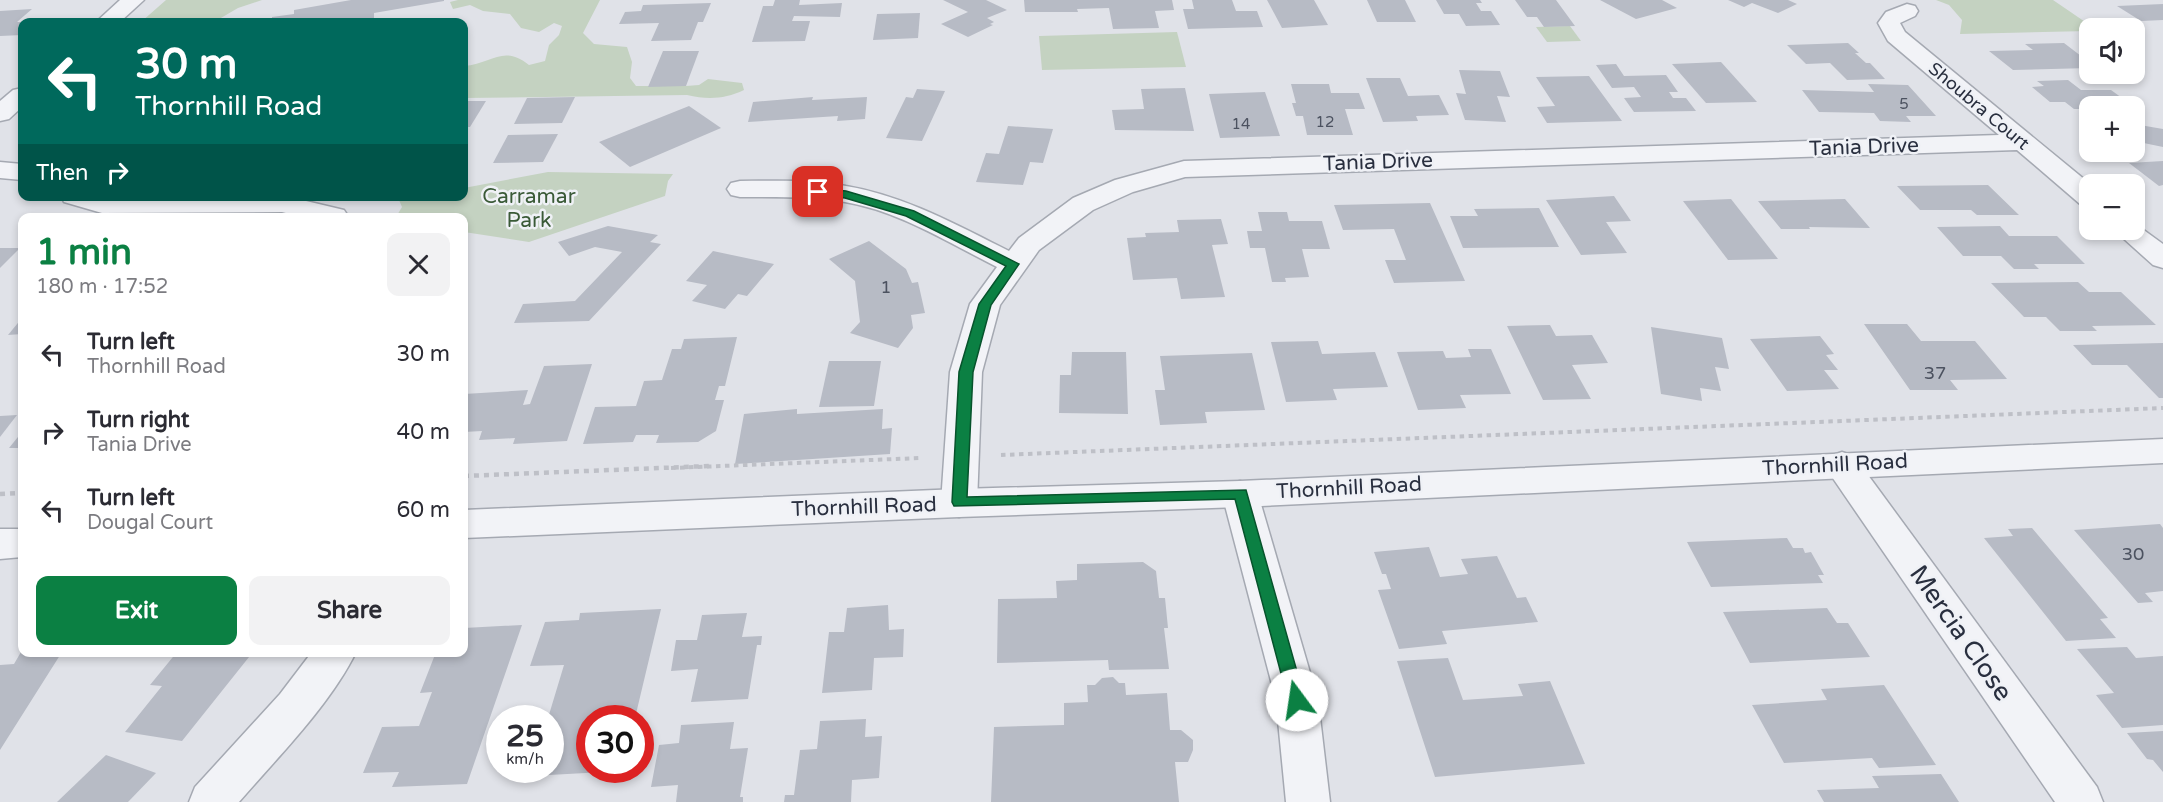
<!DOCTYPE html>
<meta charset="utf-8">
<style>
:root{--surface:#fff;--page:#f2f2f3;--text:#2b2b33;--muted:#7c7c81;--accent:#0b8043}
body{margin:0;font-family:"Varela Round",sans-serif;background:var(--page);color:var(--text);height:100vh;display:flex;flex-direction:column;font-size:22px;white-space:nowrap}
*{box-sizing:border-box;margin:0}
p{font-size:20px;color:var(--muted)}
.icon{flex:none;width:33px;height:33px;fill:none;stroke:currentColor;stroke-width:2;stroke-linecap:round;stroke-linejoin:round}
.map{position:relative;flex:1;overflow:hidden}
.sheet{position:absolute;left:18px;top:213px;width:450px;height:444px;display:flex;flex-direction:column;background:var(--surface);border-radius:12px;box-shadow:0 3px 9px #0003}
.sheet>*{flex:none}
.banner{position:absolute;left:18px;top:18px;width:450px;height:183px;border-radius:12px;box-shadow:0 3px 9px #0003;background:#00695c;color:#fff;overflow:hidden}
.tools{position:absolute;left:2079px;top:18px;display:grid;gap:12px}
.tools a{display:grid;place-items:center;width:66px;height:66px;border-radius:12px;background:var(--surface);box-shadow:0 3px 9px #0003;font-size:30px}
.speed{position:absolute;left:486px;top:705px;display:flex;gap:12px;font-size:30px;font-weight:700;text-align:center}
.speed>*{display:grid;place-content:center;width:78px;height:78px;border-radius:50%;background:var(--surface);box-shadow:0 3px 9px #0003;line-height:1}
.speed small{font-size:15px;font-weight:400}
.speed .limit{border:9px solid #d22;background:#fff;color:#111}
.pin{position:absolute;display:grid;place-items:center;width:51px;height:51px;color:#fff;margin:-26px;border-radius:12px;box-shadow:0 3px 9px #0006}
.me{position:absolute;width:66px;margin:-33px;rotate:346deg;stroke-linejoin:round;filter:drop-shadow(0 0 4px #0008)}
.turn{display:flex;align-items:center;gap:21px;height:126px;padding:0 18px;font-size:27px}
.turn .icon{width:78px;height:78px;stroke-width:2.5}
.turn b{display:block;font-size:42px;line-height:51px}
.then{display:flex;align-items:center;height:57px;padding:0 18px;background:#0003;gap:12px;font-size:22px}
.round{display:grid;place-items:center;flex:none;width:63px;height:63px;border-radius:12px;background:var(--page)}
.summary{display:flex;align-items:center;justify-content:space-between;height:102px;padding:0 18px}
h1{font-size:36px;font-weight:800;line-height:45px;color:var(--accent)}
.primary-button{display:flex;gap:12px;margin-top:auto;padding:12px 18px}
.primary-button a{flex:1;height:69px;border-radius:12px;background:var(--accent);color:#fff;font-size:24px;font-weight:800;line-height:69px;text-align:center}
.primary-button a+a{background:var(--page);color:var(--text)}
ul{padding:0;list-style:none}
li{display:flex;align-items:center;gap:18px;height:78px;padding:0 18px}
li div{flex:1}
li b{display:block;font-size:22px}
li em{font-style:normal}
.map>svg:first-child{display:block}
.green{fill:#c4d2c1}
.building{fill:#b7bbc5}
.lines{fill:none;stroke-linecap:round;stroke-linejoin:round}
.minor-casing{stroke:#a5a9b2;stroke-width:3}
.tertiary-casing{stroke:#a5a9b2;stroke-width:3}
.path-far1{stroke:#bec0c7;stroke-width:4;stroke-dasharray:4.5 4.5;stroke-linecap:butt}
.path{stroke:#bec0c7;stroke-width:4.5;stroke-dasharray:5 5;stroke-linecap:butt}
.minor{fill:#f2f3f7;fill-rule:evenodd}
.tertiary{fill:#f2f3f7;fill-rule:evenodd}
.route{fill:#0b8043;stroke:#07532c;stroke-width:1.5}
.labels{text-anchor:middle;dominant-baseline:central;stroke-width:5;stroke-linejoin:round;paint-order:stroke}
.far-number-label{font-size:15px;fill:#4c5260}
.far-street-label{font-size:18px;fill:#292f3f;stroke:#eff1f6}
.number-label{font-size:18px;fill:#4c5260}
.street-label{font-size:21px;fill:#292f3f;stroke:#eff1f6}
.park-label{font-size:21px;fill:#3a5a37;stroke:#eff1f6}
.near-street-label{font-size:26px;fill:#292f3f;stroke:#eff1f6}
</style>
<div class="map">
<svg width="2163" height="802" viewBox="0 0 2163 802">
<rect width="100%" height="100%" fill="#e0e2e8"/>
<!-- green -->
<g class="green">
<polygon points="166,0 262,0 238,8 214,22 141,22"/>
<path d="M458,0H600L583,33L594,44L627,47L632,62L630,78L636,86H686L699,85L708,79L742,83L744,90C725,99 708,100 687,95L464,98V66C492,64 503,44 529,65L545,61L549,45L559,35L562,26L554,23L539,32L521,28L510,14L483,11L470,5L453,9L450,2Z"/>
<polygon points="1936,0 2053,0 2094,28 2090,28 2089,31 1960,34 1962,20 1949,5"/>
<polygon points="1570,26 1581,41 1547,42 1536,27"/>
<polygon points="1177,32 1186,67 1042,70 1039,36"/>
<polygon points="548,172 673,174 668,181 665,196 529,242 464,232 464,218 396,217 402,207 399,200 417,197 464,196 464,188"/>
</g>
<!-- building -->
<g class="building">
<polygon points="351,0 444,0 444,1 374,13 374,22 335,22 335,21 272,22 272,17 294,14 294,10"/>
<polygon points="775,0 800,0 799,5 842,3 840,17 794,16 792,21 810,21 805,41 752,42 763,6 773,6"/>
<polygon points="943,0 986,0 1007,10 987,18 994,22 990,24 993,25 968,37 941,24 968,12"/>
<polygon points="1024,0 1172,0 1174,10 1155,11 1159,28 1113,29 1109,8 1077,9 1078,12 1025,12"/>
<polygon points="1192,0 1232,0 1236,11 1257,11 1263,27 1188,29 1183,9 1194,9"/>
<polygon points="1267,0 1314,0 1328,25 1282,28"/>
<polygon points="1367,0 1405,0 1416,22 1377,22"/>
<polygon points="1436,0 1480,0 1482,3 1476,3 1481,11 1491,11 1500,25 1466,26 1459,14 1444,14"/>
<polygon points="1515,0 1556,0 1575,26 1544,27 1537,17 1527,17"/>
<polygon points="1600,0 1662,0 1677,8 1636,19"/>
<polygon points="1728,0 1788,0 1797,4 1778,13 1752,3 1744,7"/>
<polygon points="711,3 703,22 698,22 691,40 651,41 659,23 619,24 625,12 641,11 643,5"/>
<polygon points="2163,4 2163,20 2141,21 2117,6"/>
<polygon points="32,9 17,22 22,22 22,35 0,36 0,11"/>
<polygon points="920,13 918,38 873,40 877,14"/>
<polygon points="1848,43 1859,53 1855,53 1866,63 1870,63 1885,79 1847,80 1830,63 1806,64 1787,45"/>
<polygon points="2064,43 2081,56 2090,55 2090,68 2013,70 1989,51 2033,50 2025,44"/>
<polygon points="663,51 699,51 686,86 648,87"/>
<polygon points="1721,62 1757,102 1706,103 1672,64"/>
<polygon points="1616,64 1624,76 1666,75 1678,92 1669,92 1673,98 1686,98 1696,111 1634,112 1624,98 1641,97 1634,87 1612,88 1596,65"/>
<polygon points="1459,70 1500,71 1510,97 1497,96 1506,122 1465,120 1456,93 1466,94"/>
<polygon points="1589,76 1622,121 1547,123 1537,107 1555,106 1536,77"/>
<polygon points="1366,78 1400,78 1408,96 1439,95 1449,115 1416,116 1418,121 1383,122"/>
<polygon points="2068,80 2081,90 2111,90 2133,106 2090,106 2090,109 2074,109 2065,102 2050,102 2032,87 2044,86 2037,81"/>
<polygon points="1291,84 1329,84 1331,93 1359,93 1365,109 1345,109 1353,135 1307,135 1303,116 1296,116 1292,103 1296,103"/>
<polygon points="1868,84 1908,85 1936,116 1906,116 1911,122 1880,121 1874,113 1819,112 1802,90 1874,92"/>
<polygon points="1185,88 1194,131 1115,130 1112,110 1144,109 1141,89"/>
<polygon points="917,89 945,91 922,141 886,138 906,97 913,98"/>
<polygon points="1265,92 1280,136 1220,138 1209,94"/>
<polygon points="575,97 562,123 514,124 527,98"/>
<polygon points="813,97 812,100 867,97 865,119 837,121 838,116 748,122 753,102"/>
<polygon points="464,101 486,101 470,127 464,127"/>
<polygon points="689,106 721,128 630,167 599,142"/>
<polygon points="2134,124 2163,129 2163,147 2134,141"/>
<polygon points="1008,126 1053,129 1043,163 1030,162 1023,185 976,182 986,153 999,154"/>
<polygon points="558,134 543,162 493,163 508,135"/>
<polygon points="2163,161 2163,185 2159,186 2129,163"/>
<polygon points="1988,185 2019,215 1977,215 1971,210 1920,210 1897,186"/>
<polygon points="1614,196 1631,221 1606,222 1627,253 1581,255 1546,200"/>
<polygon points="1731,199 1778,259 1728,260 1683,201"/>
<polygon points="1845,199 1870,228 1809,227 1810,229 1781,229 1758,201"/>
<polygon points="1430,203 1465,281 1394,283 1385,260 1406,260 1394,229 1343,230 1334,205"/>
<polygon points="1539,208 1559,247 1463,248 1450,216 1478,216 1474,209"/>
<polygon points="1258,212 1287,212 1289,221 1322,221 1330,249 1302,249 1309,277 1285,278 1286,282 1272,282 1265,248 1250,248 1247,231 1262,231"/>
<polygon points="1221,219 1228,244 1212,245 1225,297 1181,299 1177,278 1133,280 1127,238 1146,237 1145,233 1179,232 1177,220"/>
<polygon points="608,226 658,235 650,242 661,244 589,321 514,323 523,304 575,301 622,252 595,247 569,256 558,242"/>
<polygon points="2000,226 2009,236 2057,236 2085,264 2034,264 2039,269 2014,269 2001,256 1963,256 1937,227"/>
<polygon points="869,241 906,269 912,283 918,282 925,313 911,315 913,328 898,348 850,333 860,322 855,281 829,259"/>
<polygon points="0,248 20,248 0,268"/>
<polygon points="713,251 774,264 747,296 738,294 725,309 692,301 707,285 686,281"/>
<polygon points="2078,282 2089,292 2121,292 2156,325 2092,326 2097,331 2060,331 2046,317 2024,317 1991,283"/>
<polygon points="22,318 22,334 8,335"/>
<polygon points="1864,324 1907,324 1921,341 1975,341 2007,379 1950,380 1958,390 1910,390"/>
<polygon points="1550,325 1556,336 1592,335 1608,363 1572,365 1591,399 1543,400 1507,326"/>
<polygon points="1651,327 1722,338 1729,369 1715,367 1721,391 1700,388 1702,401 1661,394"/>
<polygon points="1820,336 1834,354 1826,355 1838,370 1824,370 1839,389 1787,391 1750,339"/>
<polygon points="737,337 725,386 719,386 715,400 724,400 716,431 698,442 656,443 659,435 636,435 633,442 583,444 595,407 636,406 644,381 662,380 672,349 681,349 684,339"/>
<polygon points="1318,341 1322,354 1375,352 1388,387 1333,389 1337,400 1286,402 1271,342"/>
<polygon points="2163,343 2163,398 2159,398 2127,365 2092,365 2073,345"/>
<polygon points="1468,349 1491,349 1511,394 1460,395 1466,408 1418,410 1397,352 1443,351 1446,358 1471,357"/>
<polygon points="1072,352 1126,352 1128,414 1059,413 1060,375 1071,375"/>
<polygon points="1252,353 1265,410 1205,412 1207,423 1160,425 1155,390 1165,390 1160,356"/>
<polygon points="829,361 881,361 874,406 819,407"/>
<polygon points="592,364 567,441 513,444 515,438 479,440 482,431 464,432 464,394 528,390 523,405 530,404 544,366"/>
<polygon points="797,409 797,414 883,409 882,429 892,428 890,454 735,464 744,414"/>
<polygon points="17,415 0,437 0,416"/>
<polygon points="22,432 22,448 9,448"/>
<polygon points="2160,524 2163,528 2163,591 2145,593 2153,602 2138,603 2074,530"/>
<polygon points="2032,528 2108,618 2100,619 2116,638 2066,641 1984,538 2013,536 2008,529"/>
<polygon points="1787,538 1793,548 1803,548 1805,553 1811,552 1824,575 1818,575 1823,583 1711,587 1687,542"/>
<polygon points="1429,547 1440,577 1468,574 1461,559 1497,556 1517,598 1526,597 1538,622 1442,631 1447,644 1399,649 1378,590 1391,589 1386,574 1382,574 1374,552"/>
<polygon points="1143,562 1156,571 1159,598 1165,598 1168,628 1164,628 1169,669 1109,670 1108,660 997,663 998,599 1057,598 1056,581 1077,580 1077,564"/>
<polygon points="888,605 889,630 904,629 903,657 874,658 872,690 822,693 829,632 844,632 847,608"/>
<polygon points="1827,608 1837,623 1848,623 1870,657 1750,663 1723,612"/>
<polygon points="661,609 635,718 590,718 590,770 622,770 622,771 531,776 533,770 550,770 550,718 548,718 564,665 530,666 545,622 579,620 580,613"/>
<polygon points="747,613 742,637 762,636 761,645 757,645 748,699 691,702 698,669 671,671 676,640 697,640 702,615"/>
<polygon points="522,625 467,784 392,787 399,772 363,773 382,727 419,726 432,692 420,693 436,652 464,652 464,628"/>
<polygon points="2127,647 2136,658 2163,656 2163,725 2122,728 2096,695 2114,693 2077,649"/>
<polygon points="21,652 62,652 0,750 0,665 14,664"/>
<polygon points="177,652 253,652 182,741 125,732 162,686 150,685"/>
<polygon points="1448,658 1463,700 1523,696 1518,684 1550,681 1585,764 1435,777 1397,661"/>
<polygon points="1113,677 1119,683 1125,683 1126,695 1167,693 1170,730 1181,730 1193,740 1193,750 1188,762 1175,762 1179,802 991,802 994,727 1064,725 1064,703 1088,702 1087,685 1095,685 1102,678"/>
<polygon points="1884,685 1936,765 1879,768 1872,758 1784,763 1752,705 1827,700 1821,689"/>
<polygon points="866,719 865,737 882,736 879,778 852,780 851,802 784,802 785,795 794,795 800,750 817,749 820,721"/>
<polygon points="734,722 730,749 748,748 740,797 743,797 743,802 676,802 678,785 651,787 659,745 679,743 681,725"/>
<polygon points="2163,731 2163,772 2153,760 2147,759 2127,733"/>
<polygon points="106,755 156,773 128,802 57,802"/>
<polygon points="1941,774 1959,802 1824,802 1817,790 1879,788 1872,776"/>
</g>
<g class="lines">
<defs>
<g id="minor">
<path d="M1907,4L1915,6L1918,11L1915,16L1900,23L1905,32L2090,184V206L2080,204L2017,150L1185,177L1133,192L1093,210L1039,250L1000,305L982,372L977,503L972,513L959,517L946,513L941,503L950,372L970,304L997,267C949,243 899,211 845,202C811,196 775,197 740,197L731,195L727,189L731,183L740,181C775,181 811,179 846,186C905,196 957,225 1009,251L1019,238L1073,198L1115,180L1184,161L1999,135L1888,41L1878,23L1886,12Z"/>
<polygon points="0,162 22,164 22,180 0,178"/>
<polygon points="61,196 285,196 344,210 348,216 305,218 282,212 102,213 64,202"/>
<polygon points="2134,223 2163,244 2163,268 2153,265 2114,230 2134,230"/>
<polygon points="1842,452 1854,456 2097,787 2103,802 2055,802 1830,474 1825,465 1830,456"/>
<polygon points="1240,481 1253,485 1258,494 1318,700 1330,802 1286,802 1276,700 1222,494 1227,485"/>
<path d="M312,652H356C330,705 278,757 239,802H189L195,787L280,694Z"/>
</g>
<g id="tertiary">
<polygon points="120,0 144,0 120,22 96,22"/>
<polygon points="22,88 22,107 9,119 0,121 0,101 13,90"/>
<polygon points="2163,439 2163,463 1240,507 959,517 464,538 464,510 959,489 1240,481"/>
<polygon points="0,529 22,529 22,557 0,559"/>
</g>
</defs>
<!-- minor casing -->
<use href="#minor" class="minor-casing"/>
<!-- tertiary casing -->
<use href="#tertiary" class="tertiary-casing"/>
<!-- path-far1 -->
<g class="path-far1">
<polyline points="1001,455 2163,408"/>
<polyline points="671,468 921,458"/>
</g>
<!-- path -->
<g class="path">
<polyline points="464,476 709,466"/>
<polyline points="0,494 22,493"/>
</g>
<!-- minor -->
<use href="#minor" class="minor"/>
<!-- tertiary -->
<use href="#tertiary" class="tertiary"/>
</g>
<!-- route -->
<polygon class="route" points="818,188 846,191 914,211 1019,264 991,305 973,372 967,497 1246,490 1305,700 1303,705 1297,707 1291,705 1288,700 1235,499 954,506 952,502 959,372 979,304 1006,266 906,216 845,198 814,194 814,189"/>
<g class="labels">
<!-- far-number labels -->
<g class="far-number-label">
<text x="1904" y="104">5</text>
<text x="1325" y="122">12</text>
<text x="1241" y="124">14</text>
</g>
<!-- far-street labels -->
<g class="far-street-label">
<text transform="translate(1979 106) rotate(40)">Shoubra Court</text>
</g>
<!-- number labels -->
<g class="number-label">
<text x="886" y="287">1</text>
<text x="1935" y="373">37</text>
<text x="2133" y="554">30</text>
</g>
<!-- street labels -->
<g class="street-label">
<text transform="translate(1864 147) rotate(-2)">Tania Drive</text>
<text transform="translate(1378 162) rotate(-2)">Tania Drive</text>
<text transform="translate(1835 465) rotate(-3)">Thornhill Road</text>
<text transform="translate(1349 488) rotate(-3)">Thornhill Road</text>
<text transform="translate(864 507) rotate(-2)">Thornhill Road</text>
</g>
<!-- park labels -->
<g class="park-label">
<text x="529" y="196">Carramar<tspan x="529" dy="24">Park</tspan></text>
</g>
<!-- near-street labels -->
<g class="near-street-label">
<text transform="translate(1961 633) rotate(55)">Mercia Close</text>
</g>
</g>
</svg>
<div class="tools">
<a><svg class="icon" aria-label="sound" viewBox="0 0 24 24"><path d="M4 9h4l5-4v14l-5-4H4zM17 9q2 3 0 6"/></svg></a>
<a>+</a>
<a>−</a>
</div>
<div class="speed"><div>25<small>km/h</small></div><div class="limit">30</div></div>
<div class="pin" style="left:818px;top:192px;background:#d93025"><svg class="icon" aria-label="arrive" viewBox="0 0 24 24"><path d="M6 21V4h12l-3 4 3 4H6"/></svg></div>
<svg class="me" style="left:1297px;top:700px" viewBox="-20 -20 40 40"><circle r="19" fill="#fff"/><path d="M0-13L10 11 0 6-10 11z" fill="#0b8043"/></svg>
<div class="banner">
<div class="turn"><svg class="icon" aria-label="left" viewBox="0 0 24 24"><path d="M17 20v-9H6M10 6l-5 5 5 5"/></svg><div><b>30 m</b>Thornhill Road</div></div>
<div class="then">Then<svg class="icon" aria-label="right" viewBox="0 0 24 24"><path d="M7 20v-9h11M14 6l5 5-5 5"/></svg></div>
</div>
<section class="sheet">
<div class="summary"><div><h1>1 min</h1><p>180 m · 17:52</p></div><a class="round"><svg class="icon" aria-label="close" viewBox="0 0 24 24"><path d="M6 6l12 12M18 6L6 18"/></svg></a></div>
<ul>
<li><svg class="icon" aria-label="left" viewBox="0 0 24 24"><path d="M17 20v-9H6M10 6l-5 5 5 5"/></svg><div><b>Turn left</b><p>Thornhill Road</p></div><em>30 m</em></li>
<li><svg class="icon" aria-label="right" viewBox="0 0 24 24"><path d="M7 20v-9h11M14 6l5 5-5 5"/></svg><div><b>Turn right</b><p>Tania Drive</p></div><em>40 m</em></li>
<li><svg class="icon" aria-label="left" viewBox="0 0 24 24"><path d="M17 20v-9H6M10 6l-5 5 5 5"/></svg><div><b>Turn left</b><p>Dougal Court</p></div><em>60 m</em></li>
</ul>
<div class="primary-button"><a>Exit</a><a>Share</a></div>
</section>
</div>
